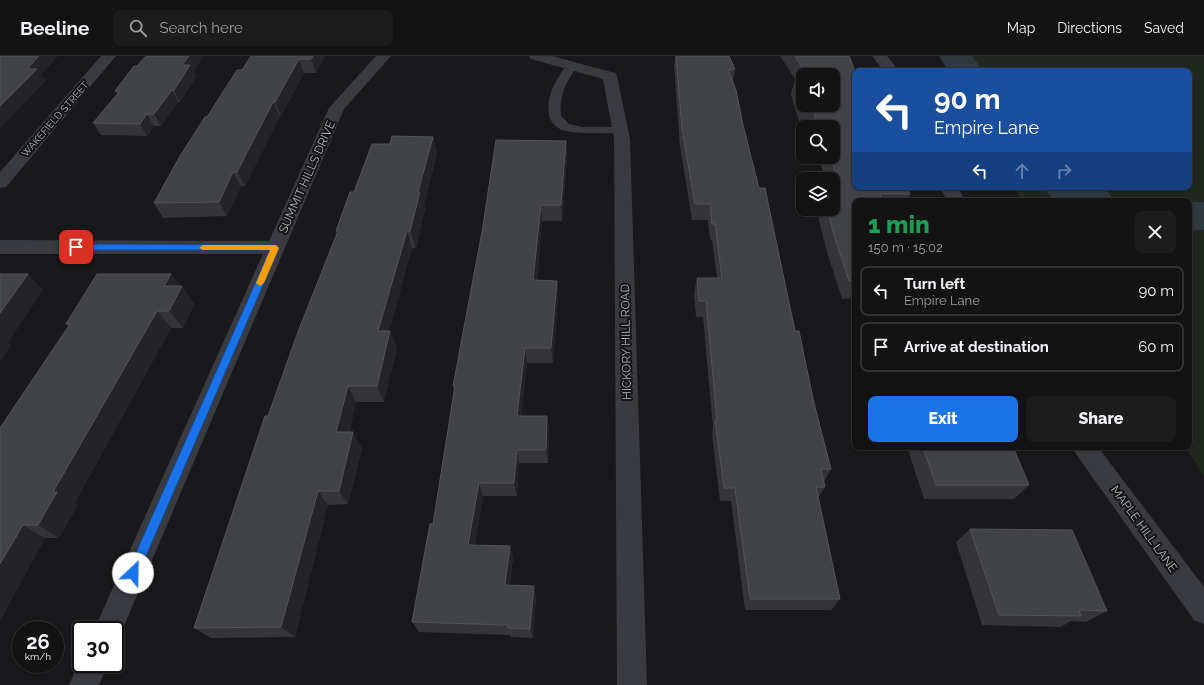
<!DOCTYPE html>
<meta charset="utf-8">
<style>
:root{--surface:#131314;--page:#1c1c1d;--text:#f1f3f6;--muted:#9d9ea0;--line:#323234;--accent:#1a73e8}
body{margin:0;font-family:Raleway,sans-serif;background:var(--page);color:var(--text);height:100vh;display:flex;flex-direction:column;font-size:15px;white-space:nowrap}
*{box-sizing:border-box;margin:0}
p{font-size:13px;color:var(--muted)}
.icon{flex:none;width:22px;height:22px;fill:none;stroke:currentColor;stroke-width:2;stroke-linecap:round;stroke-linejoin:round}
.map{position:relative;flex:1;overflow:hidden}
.side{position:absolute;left:852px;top:142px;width:340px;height:252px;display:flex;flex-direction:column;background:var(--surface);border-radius:8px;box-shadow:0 1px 3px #0004,0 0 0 1px var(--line)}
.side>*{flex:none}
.hud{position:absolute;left:852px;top:12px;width:340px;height:122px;border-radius:8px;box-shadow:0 1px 3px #0004,0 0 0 1px var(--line);background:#1a4fa0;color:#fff;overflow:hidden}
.controls{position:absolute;left:796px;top:12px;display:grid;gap:8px}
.controls a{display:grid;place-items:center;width:44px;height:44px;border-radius:8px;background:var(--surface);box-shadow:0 1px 3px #0004,0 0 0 1px var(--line);font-size:20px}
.speed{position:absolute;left:12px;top:565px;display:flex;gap:8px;font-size:20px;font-weight:700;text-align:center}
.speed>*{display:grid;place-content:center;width:52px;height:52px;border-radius:50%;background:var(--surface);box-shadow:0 1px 3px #0004,0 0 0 1px var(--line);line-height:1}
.speed small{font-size:10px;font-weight:400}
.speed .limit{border:2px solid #111;border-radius:6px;background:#fff;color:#111}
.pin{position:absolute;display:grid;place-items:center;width:34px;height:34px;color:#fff;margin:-17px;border-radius:8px;box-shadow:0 2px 6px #0006}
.me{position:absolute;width:44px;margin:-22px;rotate:24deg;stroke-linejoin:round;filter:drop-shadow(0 0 3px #0008)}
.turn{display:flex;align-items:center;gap:14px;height:84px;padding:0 16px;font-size:18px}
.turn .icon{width:52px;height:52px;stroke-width:2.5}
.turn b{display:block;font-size:28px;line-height:34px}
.lanes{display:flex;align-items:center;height:38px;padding:0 16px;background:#0003;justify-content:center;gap:20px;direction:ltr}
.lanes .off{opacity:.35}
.round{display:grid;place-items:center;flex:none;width:42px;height:42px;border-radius:8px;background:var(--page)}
.overview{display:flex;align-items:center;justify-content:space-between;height:68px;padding:0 16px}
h1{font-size:24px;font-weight:800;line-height:30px;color:#1e9e55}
.primary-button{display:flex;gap:8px;margin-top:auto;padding:8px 16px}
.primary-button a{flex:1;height:46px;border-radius:8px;background:var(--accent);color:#fff;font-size:16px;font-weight:800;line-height:46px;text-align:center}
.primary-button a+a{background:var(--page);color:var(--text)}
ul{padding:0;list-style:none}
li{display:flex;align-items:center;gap:12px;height:50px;margin:0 8px 6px;padding:0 8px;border:2px solid var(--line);border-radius:8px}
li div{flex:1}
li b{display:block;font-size:15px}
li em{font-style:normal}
header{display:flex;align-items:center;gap:24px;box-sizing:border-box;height:56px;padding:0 20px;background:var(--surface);border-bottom:1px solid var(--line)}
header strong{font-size:19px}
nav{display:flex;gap:22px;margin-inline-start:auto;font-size:14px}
.search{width:280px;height:36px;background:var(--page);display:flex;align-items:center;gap:10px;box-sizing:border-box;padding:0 14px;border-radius:8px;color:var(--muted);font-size:15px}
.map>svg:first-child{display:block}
.green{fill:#1f271f}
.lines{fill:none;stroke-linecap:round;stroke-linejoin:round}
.river{fill:#2e3a40;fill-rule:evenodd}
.lane{fill:#3a3b41;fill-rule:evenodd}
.street{fill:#3a3b41;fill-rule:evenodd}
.wall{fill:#353539;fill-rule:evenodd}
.shaded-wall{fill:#242427}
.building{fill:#424347;stroke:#525459}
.route{fill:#1a73e8;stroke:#114b97}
.slow{fill:#f59e0b}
.labels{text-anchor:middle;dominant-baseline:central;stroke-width:4;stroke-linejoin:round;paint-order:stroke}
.far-street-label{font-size:10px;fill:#abb1bc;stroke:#141416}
.street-label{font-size:12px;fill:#abb1bc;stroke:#141416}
</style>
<header>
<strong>Beeline</strong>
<div class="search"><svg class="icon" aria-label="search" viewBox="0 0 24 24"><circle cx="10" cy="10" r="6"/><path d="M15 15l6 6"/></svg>Search here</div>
<nav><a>Map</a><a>Directions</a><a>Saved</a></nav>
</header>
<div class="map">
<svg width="1204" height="629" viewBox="0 0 1204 629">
<rect width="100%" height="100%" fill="#19191b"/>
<!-- green -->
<polygon class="green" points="939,0 1204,0 1204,420 1185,391 1189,391 1189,145 1022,145 1013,131 1189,131 1189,15 947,15"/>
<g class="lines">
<!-- river -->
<g class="river">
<polygon points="939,0 972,0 983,15 949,15"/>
<polygon points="1044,131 1095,131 1108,136 1114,145 1059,145 1050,140"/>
<rect x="1189" y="146" width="15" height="28"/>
</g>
<!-- lane -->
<path class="lane" d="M572,7L577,10C566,27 559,39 561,60L569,68L582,71H620L624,72L626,74L624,76C616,78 607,77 599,77C588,77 574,78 562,74C541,65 548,37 558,22C561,17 566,8 572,7Z"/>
<!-- street -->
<g class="street">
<polygon points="101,0 116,0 6,131 0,132 0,116"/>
<polygon points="376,0 391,0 344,53 118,584 115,585 115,574 94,574 263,198 0,198 0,184 269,185 329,52"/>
<polygon points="529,0 552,0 615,17 617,20 630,83 647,629 617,629 614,83 603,23 531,3"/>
<polygon points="872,0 887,0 899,15 884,15"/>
<polygon points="940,131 958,131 965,145 947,145"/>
<polygon points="1072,391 1098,391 1204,531 1204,568 1194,564 1076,398"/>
<polygon points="81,601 81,608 108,608 99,629 69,629"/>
</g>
</g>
<!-- wall -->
<g class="wall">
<polygon points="146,0 204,0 193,15 196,21 180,46 178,46 161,70 154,70 147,80 101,79 93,67 117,38 115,35"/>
<polygon points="251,0 325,0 316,17 304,17 281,60 280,60 245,130 241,130 227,160 163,162 154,147 207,61 242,14"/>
<polygon points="675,0 729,0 735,13 733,26 743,69 831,413 824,426 825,431 818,442 840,543 831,554 745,554 731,445 720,445 712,379 713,372 703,261 696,261 694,238 697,222 717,222 712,184 710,184 708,164 692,164 680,90 674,10"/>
<path d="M780,0H849L855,131L910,138L907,145H855V242L842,243L827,196L816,153H833V123H816L818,119H824L818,101H833V71H808L806,65H799L791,38L795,23ZM803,19H833V49H803Z"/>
<polygon points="433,81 437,98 424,149 425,153 416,192 412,192 389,275 390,275 397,292 384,346 356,346 349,376 362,392 348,448 328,449 295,581 211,582 194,572 268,360 337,177 336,175 354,136 390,88"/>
<polygon points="566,85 567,101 562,165 542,165 537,224 557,225 558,240 553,307 527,307 521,360 549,374 548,407 519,407 517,440 483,440 475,489 510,490 513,501 510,529 536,540 533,582 511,581 510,579 419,576 412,566 433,468 454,335 453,330 482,176"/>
<polygon points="171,218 180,230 182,230 194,248 183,272 171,272 74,448 77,450 59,482 45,482 0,564 68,270 66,268"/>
<polygon points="907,391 1013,391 1029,429 1014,443 924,443"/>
<polygon points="970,473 1107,555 1086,566 1071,565 1061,571 982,569 956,486"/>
</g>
<!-- shaded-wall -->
<g class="shaded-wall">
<polygon points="39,0 58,0 41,19 46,25 0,72 0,50 27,13"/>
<polygon points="189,0 204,0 193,15 196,21 180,46 174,34 182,9"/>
<polygon points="313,0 325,0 316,17 311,3"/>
<polygon points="299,3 304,17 281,60 275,46"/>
<polygon points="172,34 178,46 161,70 154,58"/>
<polygon points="273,46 280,60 245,130 237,116"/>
<polygon points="147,58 154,70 147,80 140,68"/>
<polygon points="433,81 437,98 424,149 425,153 416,192 410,175 418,136"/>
<polygon points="566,85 567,101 562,165 561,149"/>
<polygon points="233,116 241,130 227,160 219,146"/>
<polygon points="541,149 542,165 535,240 533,224"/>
<polygon points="407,175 412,192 385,292 378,275"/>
<polygon points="28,218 43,234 8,287 11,290 0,306 0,257"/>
<polygon points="171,218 181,232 182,230 194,248 183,272 169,255 164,230"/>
<polygon points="557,225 558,240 553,307 551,292"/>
<polygon points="157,255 171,272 74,448 77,450 59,482 38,469 53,436"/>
<polygon points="390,275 397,292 384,346 377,330"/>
<polygon points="525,292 527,307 520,374 517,360"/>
<polygon points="348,330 356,346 346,392 336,376"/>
<polygon points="547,360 549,374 548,407 546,394"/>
<polygon points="353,376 362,392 348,448 339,435"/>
<polygon points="517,394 519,407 517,440 514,427"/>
<polygon points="479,427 483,440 473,501 468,489"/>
<polygon points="318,435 328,449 295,581 281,571"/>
<polygon points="23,469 45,482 0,564 0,508"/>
<polygon points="510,490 513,501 509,539 505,529"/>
<polygon points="534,530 536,540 533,582 530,573"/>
</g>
<!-- building -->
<g class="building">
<polygon points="0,0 39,0 27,13 37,13 0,50"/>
<polygon points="146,0 189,0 182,9 190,9 174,34 172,34 154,58 147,58 140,68 93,67 120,35 115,35 134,10 137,10"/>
<polygon points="251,0 313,0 311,3 299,3 275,46 273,46 237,116 233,116 219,146 154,147 180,100 205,61 207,61 237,14 242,14"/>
<polygon points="676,0 729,0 735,13 728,14 736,34 743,69 759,132 765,132 795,275 799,275 814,347 831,413 821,413 825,431 816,431 840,543 750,543 735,432 724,432 715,364 717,364 706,245 699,245 697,222 722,222 715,168 712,168 710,148 695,148 682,73"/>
<polygon points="795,0 849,0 855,15 855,131 906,131 910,138 880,138 883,145 855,145 855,225 849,225 834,179 827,153 833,153 833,123 819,123 818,119 836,119 830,101 833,101 833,71 819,71 811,49 833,49 833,19 807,19"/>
<polygon points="795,20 803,20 803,45"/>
<polygon points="392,80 433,81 418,136 420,136 410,175 407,175 378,275 390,275 377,330 348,330 336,376 353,376 339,435 318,435 281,571 194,572 265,360 268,360 299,273 338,175 336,175 350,136 354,136 372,88 390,88"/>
<polygon points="496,84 566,85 561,149 541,149 533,224 557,225 551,292 525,292 517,360 547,360 546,394 517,394 514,427 479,427 468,489 510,490 505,529 534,530 530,573 508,572 508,569 412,566 430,468 433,468 455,330 453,330 482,176"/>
<polygon points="0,218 28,218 0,257"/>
<polygon points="97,218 171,218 164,230 182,230 169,255 157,255 53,436 57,436 38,469 23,469 0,508 0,372 70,268 66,268"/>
<polygon points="923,391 1013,391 1029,429 936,429"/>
<polygon points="970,473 1072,474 1107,555 1079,554 1081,560 999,559"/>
</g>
<!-- route -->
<polygon class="route" points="76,188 276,189 279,192 137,521 133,523 129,521 127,517 270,194 76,194 73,191"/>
<!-- slow -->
<polygon class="slow" points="203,189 276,189 279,192 264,227 260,230 256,227 270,194 203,194 199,192"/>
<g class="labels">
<!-- far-street labels -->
<g class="far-street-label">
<text transform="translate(55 63) rotate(-49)">WAKEFIELD STREET</text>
</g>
<!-- street labels -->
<g class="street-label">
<text transform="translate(307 121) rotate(-66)">SUMMIT HILLS DRIVE</text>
<text transform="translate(626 286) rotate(-91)">HICKORY HILL ROAD</text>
<text transform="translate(1144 473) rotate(54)">MAPLE HILL LANE</text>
</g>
</g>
</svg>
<div class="controls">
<a><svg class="icon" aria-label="sound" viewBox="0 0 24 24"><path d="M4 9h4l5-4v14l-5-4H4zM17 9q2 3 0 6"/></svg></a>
<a><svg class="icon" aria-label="search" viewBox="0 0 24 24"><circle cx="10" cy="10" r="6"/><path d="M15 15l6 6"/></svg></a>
<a><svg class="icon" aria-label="layers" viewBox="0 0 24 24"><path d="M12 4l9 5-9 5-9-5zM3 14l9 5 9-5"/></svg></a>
</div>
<div class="speed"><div>26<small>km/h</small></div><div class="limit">30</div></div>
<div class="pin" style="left:76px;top:191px;background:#d93025"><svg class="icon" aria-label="arrive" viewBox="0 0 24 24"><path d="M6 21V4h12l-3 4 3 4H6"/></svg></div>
<svg class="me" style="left:133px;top:517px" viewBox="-20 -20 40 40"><circle r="19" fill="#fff"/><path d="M0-13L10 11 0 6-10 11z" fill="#1a73e8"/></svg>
<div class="hud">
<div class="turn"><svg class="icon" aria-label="left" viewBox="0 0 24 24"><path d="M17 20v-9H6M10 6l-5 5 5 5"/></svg><div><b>90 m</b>Empire Lane</div></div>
<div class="lanes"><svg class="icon" aria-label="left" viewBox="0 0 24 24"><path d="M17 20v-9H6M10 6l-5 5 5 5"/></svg><svg class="icon off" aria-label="ahead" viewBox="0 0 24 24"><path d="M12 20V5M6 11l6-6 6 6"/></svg><svg class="icon off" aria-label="right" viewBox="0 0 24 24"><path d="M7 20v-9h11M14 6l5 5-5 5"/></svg></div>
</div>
<section class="side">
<div class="overview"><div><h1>1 min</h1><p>150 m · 15:02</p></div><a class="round"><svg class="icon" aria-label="close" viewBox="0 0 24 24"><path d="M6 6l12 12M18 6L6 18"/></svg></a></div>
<ul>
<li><svg class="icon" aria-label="left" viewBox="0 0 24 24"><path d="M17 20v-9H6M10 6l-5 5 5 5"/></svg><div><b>Turn left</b><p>Empire Lane</p></div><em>90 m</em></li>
<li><svg class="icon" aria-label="arrive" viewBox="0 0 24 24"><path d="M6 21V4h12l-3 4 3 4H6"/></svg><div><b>Arrive at destination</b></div><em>60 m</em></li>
</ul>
<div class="primary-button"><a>Exit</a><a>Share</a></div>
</section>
</div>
